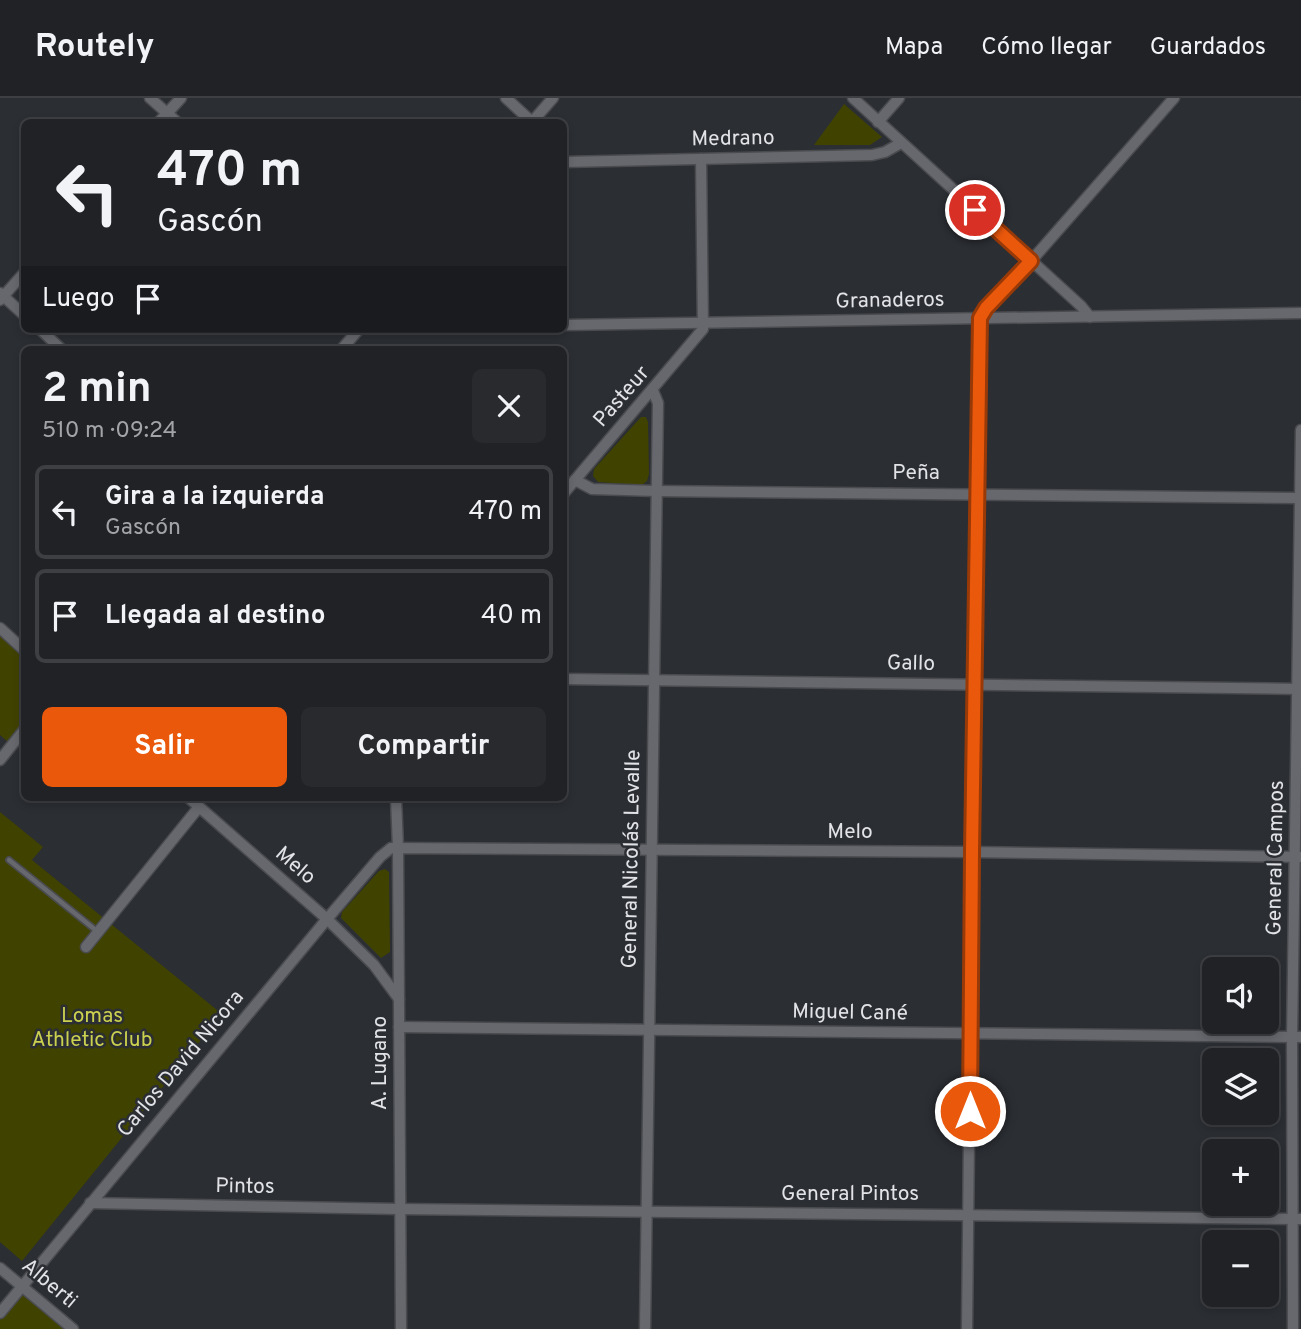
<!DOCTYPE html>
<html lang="es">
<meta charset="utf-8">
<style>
:root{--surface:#202226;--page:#282a2e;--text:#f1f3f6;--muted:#a2a4a7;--line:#3d3f43;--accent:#ea580c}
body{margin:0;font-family:Overpass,sans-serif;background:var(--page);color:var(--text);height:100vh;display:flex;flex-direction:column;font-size:26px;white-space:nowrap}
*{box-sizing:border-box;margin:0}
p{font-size:23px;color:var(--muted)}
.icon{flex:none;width:38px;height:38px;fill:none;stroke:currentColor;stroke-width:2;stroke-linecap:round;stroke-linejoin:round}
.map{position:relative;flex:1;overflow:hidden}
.panel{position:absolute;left:21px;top:248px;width:546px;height:455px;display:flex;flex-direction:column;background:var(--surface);border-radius:10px;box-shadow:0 4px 10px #0003,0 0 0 2px var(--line)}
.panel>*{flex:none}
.banner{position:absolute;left:21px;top:21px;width:546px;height:214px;border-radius:10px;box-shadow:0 4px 10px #0003,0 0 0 2px var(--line);background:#202226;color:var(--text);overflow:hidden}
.tools{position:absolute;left:1202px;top:859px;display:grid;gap:14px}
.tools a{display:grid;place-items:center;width:77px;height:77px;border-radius:10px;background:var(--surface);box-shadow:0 4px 10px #0003,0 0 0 2px var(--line);font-size:35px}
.pin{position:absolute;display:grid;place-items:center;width:60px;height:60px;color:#fff;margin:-30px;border:4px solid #fff;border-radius:50%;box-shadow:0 2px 7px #0007}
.me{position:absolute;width:77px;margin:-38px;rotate:0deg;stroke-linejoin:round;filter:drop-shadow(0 0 5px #0008)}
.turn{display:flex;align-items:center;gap:24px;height:147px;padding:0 21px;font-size:32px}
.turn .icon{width:91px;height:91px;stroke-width:2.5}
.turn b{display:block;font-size:49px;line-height:60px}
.then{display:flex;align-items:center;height:66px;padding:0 21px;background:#0003;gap:14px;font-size:26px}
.round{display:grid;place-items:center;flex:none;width:74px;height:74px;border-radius:10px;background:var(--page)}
.summary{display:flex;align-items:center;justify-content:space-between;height:119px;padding:0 21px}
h1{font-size:42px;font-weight:700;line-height:52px}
.action{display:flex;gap:14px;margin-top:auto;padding:14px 21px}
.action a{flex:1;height:80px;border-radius:10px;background:var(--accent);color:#fff;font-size:28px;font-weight:700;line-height:80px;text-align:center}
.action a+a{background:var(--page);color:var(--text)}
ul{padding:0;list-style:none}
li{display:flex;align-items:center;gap:21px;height:94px;margin:0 14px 10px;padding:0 7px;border:4px solid var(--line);border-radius:10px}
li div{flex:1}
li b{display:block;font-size:26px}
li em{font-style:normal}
header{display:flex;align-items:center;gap:42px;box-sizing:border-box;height:98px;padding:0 35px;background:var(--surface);border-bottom:2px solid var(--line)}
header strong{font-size:33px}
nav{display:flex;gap:38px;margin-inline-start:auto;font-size:24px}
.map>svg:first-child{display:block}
.green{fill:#404200}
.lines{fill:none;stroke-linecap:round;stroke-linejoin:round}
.lane-casing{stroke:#4a4b4f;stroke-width:8}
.street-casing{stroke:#4a4b4f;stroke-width:13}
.lane{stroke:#66686e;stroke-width:4.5}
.street{stroke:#66686e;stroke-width:10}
.route-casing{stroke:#983908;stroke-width:18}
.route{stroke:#ea580c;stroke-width:12}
.labels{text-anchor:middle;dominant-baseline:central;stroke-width:5;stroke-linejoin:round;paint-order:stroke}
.street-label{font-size:21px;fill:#e2e3e7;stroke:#2b2e33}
.park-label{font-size:21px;fill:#cbd14e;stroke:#2b2e33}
</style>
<header>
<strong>Routely</strong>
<nav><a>Mapa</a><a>Cómo llegar</a><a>Guardados</a></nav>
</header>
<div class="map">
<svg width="1301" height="1231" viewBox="0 0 1301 1231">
<rect width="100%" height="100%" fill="#2b2e33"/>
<!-- green -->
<g class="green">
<polygon points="844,6 882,39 870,47 814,47"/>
<polygon points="641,319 646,319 648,324 649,376 647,383 642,387 598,384 593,378 594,371"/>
<polygon points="0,533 24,556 24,625 8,644 0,637"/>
<polygon points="0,714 43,749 32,762 222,916 22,1163 0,1144"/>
<polygon points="385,771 389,774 390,854 381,860 341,820 342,814 379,773"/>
<polygon points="22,1188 73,1231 0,1231 0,1215"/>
</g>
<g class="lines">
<defs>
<polyline id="lane" points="9,762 98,834"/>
<g id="street">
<polyline points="150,0 177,24"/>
<polyline points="506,0 532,24"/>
<polyline points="853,0 1081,208 1090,219"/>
<polyline points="159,24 181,0"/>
<polyline points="532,24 553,0"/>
<polyline points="878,24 899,0"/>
<polyline points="564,64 872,57 885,54 901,45"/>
<polyline points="0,195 24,217"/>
<polyline points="0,202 24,175"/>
<polyline points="564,227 1301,215"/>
<polyline points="40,231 62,252"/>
<polyline points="341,252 359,231"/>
<polyline points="575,382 592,391 656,393 1301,400"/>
<polyline points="564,395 703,231 701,61"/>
<polyline points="0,530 24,552"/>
<polyline points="564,581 1300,591"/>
<polyline points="0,662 24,632"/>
<polyline points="189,700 327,821 374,867 399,901"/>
<polyline points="396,700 398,749 401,1231"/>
<polyline points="86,849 199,709"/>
<polyline points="399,929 1301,939"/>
<polyline points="90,1105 399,1111 1301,1121"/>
<polyline points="0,1170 73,1231"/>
<polyline points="0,1215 327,821 380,759 391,750 972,754 1301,759"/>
<polyline points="645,1231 658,305 653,293"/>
<polyline points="967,1231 972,754 980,220 986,210 1031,163 1174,0"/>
<polyline points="1293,1231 1292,939 1301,332"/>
</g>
</defs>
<!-- lane casing -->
<use href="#lane" class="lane-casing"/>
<!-- street casing -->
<use href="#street" class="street-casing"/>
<!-- lane -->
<use href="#lane" class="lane"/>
<!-- street -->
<use href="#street" class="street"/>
</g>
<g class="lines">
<defs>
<polyline id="route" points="970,1013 972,754 980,220 986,210 1031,163 975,112"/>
</defs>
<!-- route casing -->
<use href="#route" class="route-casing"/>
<!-- route -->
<use href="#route" class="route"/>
</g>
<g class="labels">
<!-- street labels -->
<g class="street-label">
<text transform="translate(733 41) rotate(-1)">Medrano</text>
<text transform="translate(890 203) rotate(-1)">Granaderos</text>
<text transform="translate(622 299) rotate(-49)">Pasteur</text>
<text x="916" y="375">Peña</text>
<text transform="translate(911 566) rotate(1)">Gallo</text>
<text x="850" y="734">Melo</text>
<text transform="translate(1276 760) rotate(-89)">General Campos</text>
<text transform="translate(632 761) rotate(-89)">General Nicolás Levalle</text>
<text transform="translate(295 768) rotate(41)">Melo</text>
<text transform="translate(850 915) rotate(1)">Miguel Cané</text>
<text transform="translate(380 965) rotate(-90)">A. Lugano</text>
<text transform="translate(181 966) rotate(-50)">Carlos David Nicora</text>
<text transform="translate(245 1089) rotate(1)">Pintos</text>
<text x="850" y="1096">General Pintos</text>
<text transform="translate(49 1186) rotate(40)">Alberti</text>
</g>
<!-- park labels -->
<g class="park-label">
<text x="92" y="918">Lomas<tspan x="92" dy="24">Athletic Club</tspan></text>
</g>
</g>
</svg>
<div class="tools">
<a><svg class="icon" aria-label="sound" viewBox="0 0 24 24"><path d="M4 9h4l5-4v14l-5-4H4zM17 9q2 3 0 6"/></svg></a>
<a><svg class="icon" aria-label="layers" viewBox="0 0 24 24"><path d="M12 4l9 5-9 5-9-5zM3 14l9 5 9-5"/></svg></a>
<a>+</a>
<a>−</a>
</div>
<div class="pin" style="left:975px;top:112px;background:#d93025"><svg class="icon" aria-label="arrive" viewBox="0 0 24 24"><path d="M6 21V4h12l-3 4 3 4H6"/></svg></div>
<svg class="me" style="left:970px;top:1013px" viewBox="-20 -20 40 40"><circle r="17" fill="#ea580c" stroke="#fff" stroke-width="3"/><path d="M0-11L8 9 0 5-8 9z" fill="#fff"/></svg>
<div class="banner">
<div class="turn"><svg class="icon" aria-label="left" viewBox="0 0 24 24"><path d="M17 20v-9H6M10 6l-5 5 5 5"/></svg><div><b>470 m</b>Gascón</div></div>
<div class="then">Luego<svg class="icon" aria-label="arrive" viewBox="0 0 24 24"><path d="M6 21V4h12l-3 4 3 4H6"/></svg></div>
</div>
<section class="panel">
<div class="summary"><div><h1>2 min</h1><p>510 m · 09:24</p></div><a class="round"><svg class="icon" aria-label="close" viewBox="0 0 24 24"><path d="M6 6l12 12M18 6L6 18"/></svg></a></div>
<ul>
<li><svg class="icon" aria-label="left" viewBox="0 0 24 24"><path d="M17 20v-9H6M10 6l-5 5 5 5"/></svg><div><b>Gira a la izquierda</b><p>Gascón</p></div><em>470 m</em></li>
<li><svg class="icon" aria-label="arrive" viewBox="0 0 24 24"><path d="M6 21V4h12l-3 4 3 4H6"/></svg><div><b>Llegada al destino</b></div><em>40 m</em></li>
</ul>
<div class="action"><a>Salir</a><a>Compartir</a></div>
</section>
</div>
